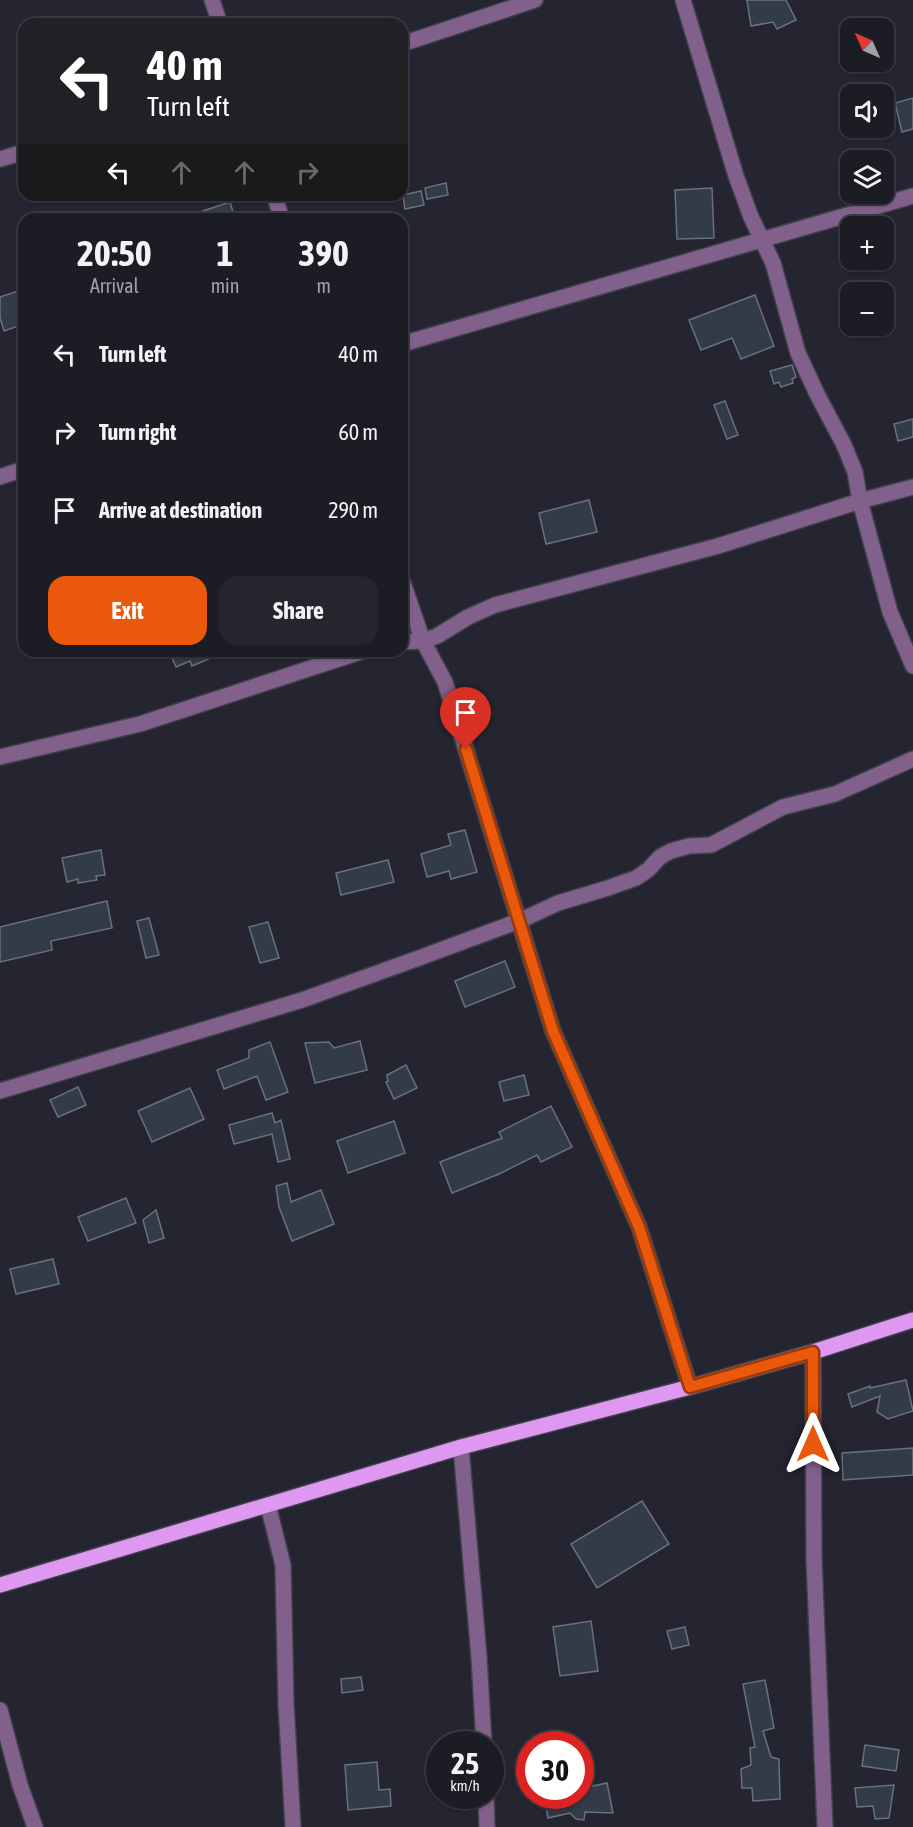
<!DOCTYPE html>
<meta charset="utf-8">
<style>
:root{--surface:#1c1c25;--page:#25252d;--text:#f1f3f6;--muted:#a0a1a7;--line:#3a3a42;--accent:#ea580c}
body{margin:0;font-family:"Asap Condensed",sans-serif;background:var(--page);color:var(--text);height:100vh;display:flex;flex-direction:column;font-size:22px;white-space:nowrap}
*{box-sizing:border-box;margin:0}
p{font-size:20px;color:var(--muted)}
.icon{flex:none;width:33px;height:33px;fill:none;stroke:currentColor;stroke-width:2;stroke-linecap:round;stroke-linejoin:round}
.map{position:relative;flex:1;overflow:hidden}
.details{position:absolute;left:18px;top:213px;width:390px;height:444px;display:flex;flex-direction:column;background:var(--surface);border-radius:18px;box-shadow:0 2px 4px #0004,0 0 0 2px var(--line)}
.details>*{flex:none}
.top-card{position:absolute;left:18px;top:18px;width:390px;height:183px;border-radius:18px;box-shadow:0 2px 4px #0004,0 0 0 2px var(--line);background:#202124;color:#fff;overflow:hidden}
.needle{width:39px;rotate:315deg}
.fabs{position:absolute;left:840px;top:18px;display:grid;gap:12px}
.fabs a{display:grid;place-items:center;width:54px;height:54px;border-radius:12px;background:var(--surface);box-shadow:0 2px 4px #0004,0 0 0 2px var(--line);font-size:30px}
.speed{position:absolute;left:426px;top:1731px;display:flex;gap:12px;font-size:30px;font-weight:700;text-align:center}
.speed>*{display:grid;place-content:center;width:78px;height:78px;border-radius:50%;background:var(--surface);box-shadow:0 2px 4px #0004,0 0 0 2px var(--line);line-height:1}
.speed small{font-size:15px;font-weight:400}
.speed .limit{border:9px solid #d22;background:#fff;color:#111}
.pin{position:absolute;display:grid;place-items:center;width:51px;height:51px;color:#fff;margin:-62px -26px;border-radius:50% 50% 50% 0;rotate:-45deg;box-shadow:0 0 6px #0007}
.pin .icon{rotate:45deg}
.me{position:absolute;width:66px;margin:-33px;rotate:0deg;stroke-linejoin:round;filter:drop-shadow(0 0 4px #0008)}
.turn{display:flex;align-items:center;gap:21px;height:126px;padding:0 30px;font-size:27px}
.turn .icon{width:78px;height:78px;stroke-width:2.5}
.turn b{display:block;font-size:42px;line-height:51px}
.lanes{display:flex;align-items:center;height:57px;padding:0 30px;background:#0003;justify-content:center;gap:30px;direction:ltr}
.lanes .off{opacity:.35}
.eta{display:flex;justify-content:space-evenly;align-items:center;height:102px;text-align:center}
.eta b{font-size:36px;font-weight:700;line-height:42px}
.primary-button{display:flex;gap:12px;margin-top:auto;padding:12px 30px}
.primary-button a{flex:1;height:69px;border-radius:18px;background:var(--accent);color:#fff;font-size:24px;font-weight:700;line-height:69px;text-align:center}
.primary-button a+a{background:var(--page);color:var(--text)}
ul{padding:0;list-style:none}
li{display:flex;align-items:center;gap:18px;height:78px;padding:0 30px}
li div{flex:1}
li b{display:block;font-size:22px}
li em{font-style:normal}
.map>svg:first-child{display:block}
.building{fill:#323b46;stroke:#68717e;stroke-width:1.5}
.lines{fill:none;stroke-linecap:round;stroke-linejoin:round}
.street-casing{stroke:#41414c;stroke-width:18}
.primary-casing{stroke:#41414c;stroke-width:18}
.street{stroke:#81608b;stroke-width:15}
.primary{stroke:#de98f1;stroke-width:15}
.route-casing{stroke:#983908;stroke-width:15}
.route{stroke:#ea580c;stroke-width:10}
</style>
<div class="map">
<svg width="913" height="1827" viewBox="0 0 913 1827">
<rect width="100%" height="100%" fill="#252531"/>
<!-- building -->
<g class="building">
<polygon points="747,0 786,0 796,20 777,29 773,22 751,26"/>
<polygon points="913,98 913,129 902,132 895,103"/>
<polygon points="446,183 448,195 427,199 425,188"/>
<polygon points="712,188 714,238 677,239 675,190"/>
<polygon points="421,191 424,205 405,209 403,195"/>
<polygon points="230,202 235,219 186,219 185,217"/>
<polygon points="24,289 24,324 4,331 0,318 0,297"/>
<polygon points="755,295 774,346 741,359 732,338 701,350 689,320"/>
<polygon points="792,365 796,377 792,379 793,383 781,387 779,382 774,384 770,371"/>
<polygon points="725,401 738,435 727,439 714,405"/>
<polygon points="913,419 913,437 898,441 894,424"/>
<polygon points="589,500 597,532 546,544 539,513"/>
<polygon points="169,651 227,651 192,666 190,661 176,667"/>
<polygon points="465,830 477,872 451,879 449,871 427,877 421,854 451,845 448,834"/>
<polygon points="101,850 105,875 96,876 97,880 78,883 78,879 67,882 62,858"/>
<polygon points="388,860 394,882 341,895 336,873"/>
<polygon points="107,901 112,928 51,941 52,950 0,962 0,927"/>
<polygon points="149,918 159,955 146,958 137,921"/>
<polygon points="268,922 279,958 260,963 249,927"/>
<polygon points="505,961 515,987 465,1007 455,981"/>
<polygon points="360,1041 367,1070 315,1083 305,1043 329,1042 334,1048"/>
<polygon points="270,1042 288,1092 266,1100 257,1076 224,1089 217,1070 249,1058 249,1050"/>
<polygon points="406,1065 417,1088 394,1099 386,1082 388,1081 387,1075"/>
<polygon points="524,1075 529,1095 504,1101 499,1082"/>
<polygon points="78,1087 86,1105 58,1117 50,1100"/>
<polygon points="190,1088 204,1119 152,1142 138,1111"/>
<polygon points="551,1106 572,1147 541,1162 537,1155 499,1174 452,1193 440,1162 502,1138 499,1132"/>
<polygon points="272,1113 275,1123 281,1120 290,1159 278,1162 272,1134 234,1144 229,1125"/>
<polygon points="394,1121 405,1153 348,1173 337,1141"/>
<polygon points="287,1183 291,1202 321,1190 334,1224 292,1241 279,1207 276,1186"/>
<polygon points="126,1198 136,1223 88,1241 78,1217"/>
<polygon points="156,1210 164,1238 149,1243 143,1220"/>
<polygon points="53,1259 59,1284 16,1294 10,1269"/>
<polygon points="906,1380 913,1411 888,1419 877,1412 880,1396 852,1407 848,1394 870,1386 870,1388"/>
<polygon points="913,1448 913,1475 843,1480 842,1453"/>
<polygon points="642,1501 669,1544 597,1588 571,1544"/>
<polygon points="591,1621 598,1671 560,1676 553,1627"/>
<polygon points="685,1627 689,1645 672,1649 667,1631"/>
<polygon points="361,1677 363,1690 342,1693 341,1679"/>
<polygon points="765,1680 774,1728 763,1731 771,1757 779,1759 780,1799 753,1801 752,1788 742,1788 741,1769 751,1765 750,1748 755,1747 743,1684"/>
<polygon points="865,1745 899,1750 896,1771 862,1766"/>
<polygon points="377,1762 379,1790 390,1789 391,1806 348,1810 345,1765"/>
<polygon points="591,1777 593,1786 607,1783 613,1813 585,1812 584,1820 576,1819 570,1813 548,1818 544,1796 580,1796 580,1779"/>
<polygon points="894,1785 889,1818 875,1819 873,1806 857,1807 855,1788"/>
</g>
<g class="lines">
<defs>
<g id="street">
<polyline points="212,0 220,24"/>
<polyline points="683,0 736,176 751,217 773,263 798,353 817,394 844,445 855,472 860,501 890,612 913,666"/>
<polyline points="402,44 535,0"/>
<polyline points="0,159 24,152"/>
<polyline points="274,195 282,219"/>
<polyline points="402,344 913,196"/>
<polyline points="0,477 24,469"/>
<polyline points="402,580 423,641 445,682 553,1031 639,1227 690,1387"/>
<polyline points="402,642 423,641 437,636 468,617 495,605 718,546 860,501 913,487"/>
<polyline points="0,757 140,724 363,651"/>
<polyline points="0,1091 302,1000 419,958 519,921 558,903 608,888 636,878 648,870 660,857 671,851 689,846 711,845 783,807 835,794 913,759"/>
<polyline points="813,1352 814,1560 825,1827"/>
<polyline points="461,1447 479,1657 484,1744"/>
<polyline points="268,1505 283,1565 286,1704 293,1827"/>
<polyline points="0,1710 20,1785 35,1827"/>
<polyline points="486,1796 487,1827"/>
</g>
<polyline id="primary" points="0,1585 461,1447 690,1387 813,1352 913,1320"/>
</defs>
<!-- street casing -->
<use href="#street" class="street-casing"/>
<!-- primary casing -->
<use href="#primary" class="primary-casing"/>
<!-- street -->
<use href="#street" class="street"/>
<!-- primary -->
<use href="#primary" class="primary"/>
</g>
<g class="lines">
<defs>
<polyline id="route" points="466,749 553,1031 639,1227 690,1387 813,1352 813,1444"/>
</defs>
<!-- route casing -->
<use href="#route" class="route-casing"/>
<!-- route -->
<use href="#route" class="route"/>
</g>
</svg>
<div class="fabs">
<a><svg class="needle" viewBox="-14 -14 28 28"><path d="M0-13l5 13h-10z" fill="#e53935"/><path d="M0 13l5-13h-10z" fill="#a0a1a7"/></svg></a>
<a><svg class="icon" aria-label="sound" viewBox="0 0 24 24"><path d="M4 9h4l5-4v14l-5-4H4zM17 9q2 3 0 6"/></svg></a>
<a><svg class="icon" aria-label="layers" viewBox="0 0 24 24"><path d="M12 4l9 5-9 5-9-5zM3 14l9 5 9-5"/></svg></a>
<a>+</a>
<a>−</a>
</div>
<div class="speed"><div>25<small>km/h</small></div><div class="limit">30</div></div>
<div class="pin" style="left:466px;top:749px;background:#d93025"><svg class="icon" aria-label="arrive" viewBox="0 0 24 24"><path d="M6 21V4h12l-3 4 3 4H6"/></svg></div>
<svg class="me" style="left:813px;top:1444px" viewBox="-20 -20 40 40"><path d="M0-17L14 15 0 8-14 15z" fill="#ea580c" stroke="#fff" stroke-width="4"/></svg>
<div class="top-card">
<div class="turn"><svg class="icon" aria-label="left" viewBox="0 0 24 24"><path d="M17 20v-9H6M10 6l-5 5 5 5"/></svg><div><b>40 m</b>Turn left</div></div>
<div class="lanes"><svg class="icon" aria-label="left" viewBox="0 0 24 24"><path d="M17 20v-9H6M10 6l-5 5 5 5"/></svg><svg class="icon off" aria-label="ahead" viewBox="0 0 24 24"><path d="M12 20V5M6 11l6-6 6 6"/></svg><svg class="icon off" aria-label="ahead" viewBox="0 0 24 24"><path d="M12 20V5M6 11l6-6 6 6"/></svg><svg class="icon off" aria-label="right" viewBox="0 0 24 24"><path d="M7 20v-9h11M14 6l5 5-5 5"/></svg></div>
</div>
<section class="details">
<div class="eta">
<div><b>20:50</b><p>Arrival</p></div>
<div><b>1</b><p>min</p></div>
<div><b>390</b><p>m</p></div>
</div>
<ul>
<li><svg class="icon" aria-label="left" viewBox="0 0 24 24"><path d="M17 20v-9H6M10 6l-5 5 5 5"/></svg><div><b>Turn left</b></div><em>40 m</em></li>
<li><svg class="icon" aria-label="right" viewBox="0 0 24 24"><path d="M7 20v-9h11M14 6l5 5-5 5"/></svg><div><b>Turn right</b></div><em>60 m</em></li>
<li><svg class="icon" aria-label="arrive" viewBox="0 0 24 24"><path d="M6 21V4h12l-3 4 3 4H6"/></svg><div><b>Arrive at destination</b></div><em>290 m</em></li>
</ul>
<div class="primary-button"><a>Exit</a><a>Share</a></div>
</section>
</div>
